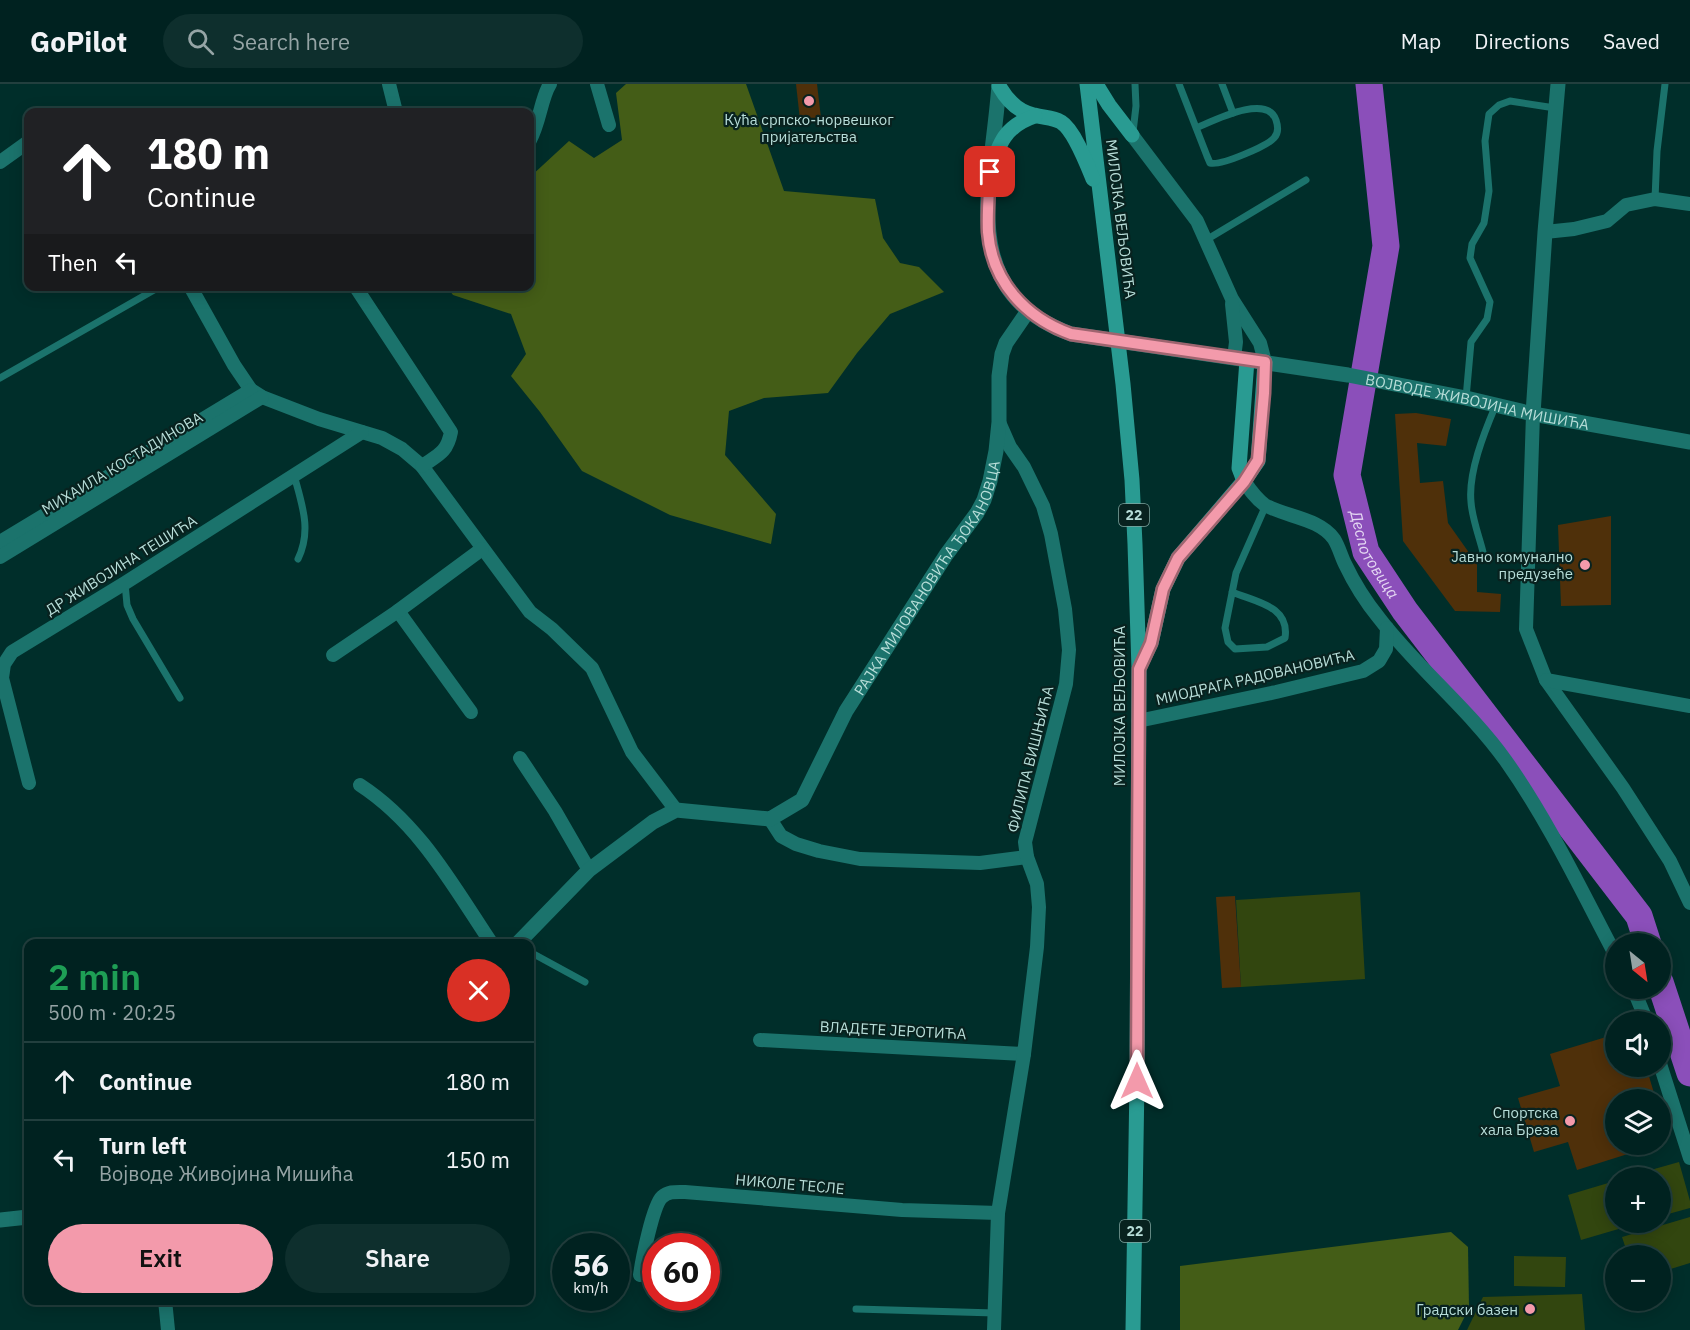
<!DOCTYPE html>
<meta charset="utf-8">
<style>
:root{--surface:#002220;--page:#0e2f2d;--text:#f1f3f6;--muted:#95a4a5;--line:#223f3e;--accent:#f39aab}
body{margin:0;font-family:"IBM Plex Sans",sans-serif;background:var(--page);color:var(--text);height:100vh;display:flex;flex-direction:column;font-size:22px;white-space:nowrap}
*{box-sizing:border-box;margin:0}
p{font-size:20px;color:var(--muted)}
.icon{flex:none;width:33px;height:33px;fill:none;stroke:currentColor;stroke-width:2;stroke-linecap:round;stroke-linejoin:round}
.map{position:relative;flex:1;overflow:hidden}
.sheet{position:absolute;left:24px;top:855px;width:510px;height:366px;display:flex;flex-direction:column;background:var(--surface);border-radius:12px;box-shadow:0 3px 15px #0003,0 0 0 2px var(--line)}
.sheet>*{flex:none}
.hud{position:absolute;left:24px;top:24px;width:510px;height:183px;border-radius:12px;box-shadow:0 3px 15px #0003,0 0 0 2px var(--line);background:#202124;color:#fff;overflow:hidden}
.needle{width:39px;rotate:150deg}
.fabs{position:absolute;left:1605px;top:849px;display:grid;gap:12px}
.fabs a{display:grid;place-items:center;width:66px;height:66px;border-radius:50%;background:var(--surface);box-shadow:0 3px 15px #0003,0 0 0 2px var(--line);font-size:30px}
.speed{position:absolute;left:552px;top:1149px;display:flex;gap:12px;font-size:30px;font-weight:700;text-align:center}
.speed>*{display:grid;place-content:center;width:78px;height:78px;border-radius:50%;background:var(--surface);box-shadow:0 3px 15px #0003,0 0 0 2px var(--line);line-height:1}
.speed small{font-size:15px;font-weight:400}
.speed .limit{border:9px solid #d22;background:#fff;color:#111}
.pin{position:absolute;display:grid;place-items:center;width:51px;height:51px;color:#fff;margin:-26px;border-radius:12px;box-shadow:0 3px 9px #0006}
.me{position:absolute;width:66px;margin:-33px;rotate:0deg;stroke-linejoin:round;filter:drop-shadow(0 0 4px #0008)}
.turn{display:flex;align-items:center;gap:21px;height:126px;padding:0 24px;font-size:27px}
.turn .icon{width:78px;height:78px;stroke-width:2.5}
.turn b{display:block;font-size:42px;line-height:51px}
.then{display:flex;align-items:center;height:57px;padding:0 24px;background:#0003;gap:12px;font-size:22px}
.round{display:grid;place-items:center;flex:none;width:63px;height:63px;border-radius:32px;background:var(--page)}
.overview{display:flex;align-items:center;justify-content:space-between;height:102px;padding:0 24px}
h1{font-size:36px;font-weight:600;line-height:45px;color:#1e9e55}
.cta{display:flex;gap:12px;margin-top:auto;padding:12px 24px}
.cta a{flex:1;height:69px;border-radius:36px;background:var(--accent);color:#111;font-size:24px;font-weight:600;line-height:69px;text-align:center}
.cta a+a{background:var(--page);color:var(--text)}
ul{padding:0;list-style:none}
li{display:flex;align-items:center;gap:18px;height:78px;padding:0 24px;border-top:2px solid var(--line)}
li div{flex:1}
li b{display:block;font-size:22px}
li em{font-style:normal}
header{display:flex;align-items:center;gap:36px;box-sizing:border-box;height:84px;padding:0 30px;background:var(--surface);border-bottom:2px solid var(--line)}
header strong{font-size:28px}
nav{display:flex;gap:33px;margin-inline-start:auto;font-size:21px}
.search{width:420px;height:54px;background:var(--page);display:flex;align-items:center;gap:15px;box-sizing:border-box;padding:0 21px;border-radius:33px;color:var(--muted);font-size:22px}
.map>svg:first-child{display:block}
.green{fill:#32460f}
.forest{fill:#445d17}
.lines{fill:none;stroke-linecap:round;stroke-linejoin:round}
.river{stroke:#8b4fba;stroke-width:27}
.building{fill:#4f300a}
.service{stroke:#1b736c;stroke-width:7}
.minor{stroke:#1b736c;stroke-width:14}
.tertiary{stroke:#1b736c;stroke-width:15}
.primary{stroke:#299b92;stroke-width:15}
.route-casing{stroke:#9e646f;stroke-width:15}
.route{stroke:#f39aab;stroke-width:10}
.poi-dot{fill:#f39aab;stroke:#08221f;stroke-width:2}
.labels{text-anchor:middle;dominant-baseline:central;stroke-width:4.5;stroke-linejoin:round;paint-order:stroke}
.shield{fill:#08221f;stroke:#82a5a0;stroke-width:1.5}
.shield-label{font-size:14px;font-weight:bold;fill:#b7ddd8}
.poi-label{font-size:15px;fill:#b7ddd8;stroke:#08221f;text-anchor:end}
.street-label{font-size:15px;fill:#b7ddd8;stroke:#08221f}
.water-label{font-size:16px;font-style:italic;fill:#e4d7f2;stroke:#08221f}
</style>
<header>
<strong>GoPilot</strong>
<div class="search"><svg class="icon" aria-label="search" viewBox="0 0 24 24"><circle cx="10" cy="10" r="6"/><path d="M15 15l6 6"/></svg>Search here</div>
<nav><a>Map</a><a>Directions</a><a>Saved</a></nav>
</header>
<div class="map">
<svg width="1690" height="1246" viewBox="0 0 1690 1246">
<rect width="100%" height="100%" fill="#002e2a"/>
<!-- green -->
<g class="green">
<polygon points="1360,808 1365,895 1241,903 1236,816"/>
<polygon points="1679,1078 1690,1117 1690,1124 1661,1132 1660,1094 1626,1093"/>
<polygon points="1615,1097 1616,1138 1639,1139 1581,1156 1568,1111"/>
<polygon points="1690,1133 1690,1179 1661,1188 1660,1172 1628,1171 1622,1153"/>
<polygon points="1514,1172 1566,1173 1565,1203 1514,1202"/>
<polygon points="1582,1210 1585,1246 1467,1246 1483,1213"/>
</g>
<!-- forest -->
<g class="forest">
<polygon points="626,0 746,0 784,107 875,115 883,154 900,179 919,183 944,208 890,230 857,269 828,309 764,314 729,327 725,371 776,430 771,460 670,431 582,387 540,328 511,292 526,270 511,230 453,211 447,203 530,202 530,93 569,57 594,74 622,56 616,9"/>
<polygon points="1451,1148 1468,1163 1469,1224 1458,1246 1180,1246 1180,1182"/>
</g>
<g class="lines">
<!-- river -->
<g class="river">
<path id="s1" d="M1369,0L1386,162L1347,391L1366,468L1405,527L1639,832L1648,860"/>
<polyline points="1660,898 1690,989"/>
</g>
</g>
<!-- building -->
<g class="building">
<polygon points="796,0 817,0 821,34 800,36"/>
<polygon points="1416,329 1451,335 1446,362 1417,359 1420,399 1443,397 1448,439 1477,480 1477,508 1501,510 1500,528 1455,527 1403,457 1395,330"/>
<polygon points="1611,432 1611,521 1561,522 1558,441"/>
<polygon points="1235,812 1241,903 1222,904 1216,813"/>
<polygon points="1616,950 1616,982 1646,982 1656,1016 1616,1016 1616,1060 1649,1060 1650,1063 1577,1086 1568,1058 1534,1068 1518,1014 1560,1002 1550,970"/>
</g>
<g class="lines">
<!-- service -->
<g class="service">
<path d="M1179,0L1207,72L1210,79C1221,82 1267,62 1274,54C1279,49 1278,42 1276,36C1267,9 1213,37 1196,44"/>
<polyline points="1222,0 1233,29"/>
<polyline points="1133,48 1136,22 1135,0"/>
<polyline points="1655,115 1657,67 1665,0"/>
<polyline points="1206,156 1306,96"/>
<polyline points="0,294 161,202"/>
<polyline points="1466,314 1471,258 1487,235 1490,218 1470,174 1472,160 1484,139 1489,107 1485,57 1489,30 1499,21 1510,17 1555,24"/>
<path d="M294,391C302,421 312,446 298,475"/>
<path d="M1483,468C1479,452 1472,434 1471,418C1468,389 1484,349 1495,323"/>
<polyline points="125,499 127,521 133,535 180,614"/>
<path d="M1232,508C1256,518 1290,522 1285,554L1267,563L1235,565L1228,558L1225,544L1236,489L1266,421"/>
<polyline points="530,868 585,898"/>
<polyline points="856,1225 995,1229"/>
</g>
<!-- minor -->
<g class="minor">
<polyline points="389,0 396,28"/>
<polyline points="597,0 609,41"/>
<polyline points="1132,51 1197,137 1232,215 1260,259 1265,278"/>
<path d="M530,56C540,38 541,14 550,0"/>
<polyline points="0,78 28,58"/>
<polyline points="1545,148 1574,145 1607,137 1626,121 1655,115 1690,120"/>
<polyline points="190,202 234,281 251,306 262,313 319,335 382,354 402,365 422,382 530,528 552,545 592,584 632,668 676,726"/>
<path d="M355,202L451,348C447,369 438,371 422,382"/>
<polyline points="1232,220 1236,258 1234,274"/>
<polyline points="1533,330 1526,545 1546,596 1623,704 1670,777 1690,819"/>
<path d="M1244,397C1250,406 1256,415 1265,421C1286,433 1319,434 1334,455C1339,463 1341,472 1345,480C1354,499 1366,518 1379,534C1418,585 1469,625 1506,677C1549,738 1581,806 1616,872"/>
<polyline points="0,458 251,306"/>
<polyline points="0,473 262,313"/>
<polyline points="398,527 471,628"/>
<polyline points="333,571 398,527 482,465"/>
<polyline points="1546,596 1690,622"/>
<polyline points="1138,637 1276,608 1363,587 1379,577 1386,565 1387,544"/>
<polyline points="520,674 555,727 589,786"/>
<polyline points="29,699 2,594 4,580 12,568 125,499 362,348"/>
<path d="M360,701C420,740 453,802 492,860"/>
<polyline points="770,735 781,752 796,760 819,767 860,775 980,779 1027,773"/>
<polyline points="1633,904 1647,938"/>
<polyline points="760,956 1024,970"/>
<polyline points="1660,980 1690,1074"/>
<path d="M640,1191C642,1176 653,1121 662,1113C669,1107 676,1108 685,1108L902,1126L998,1129"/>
<polyline points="165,1216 168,1246"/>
<polyline points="994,1246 998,1129 1024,970 1037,863 1039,823 1037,800 1027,773 1025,758 1066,600 1069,566 1065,525 1051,450 1043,422 1024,383 1010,363 999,338"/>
</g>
<!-- tertiary -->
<g class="tertiary">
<path id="s2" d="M999,0C993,96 953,207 1071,250L1348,291L1466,314L1533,330L1690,358"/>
<polyline points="1533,330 1545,148 1558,0"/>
<path id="s3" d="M517,860L589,786L653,738L676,726L770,735L802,716L846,627L946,471L977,429L984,416L990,397L996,367L999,338V292L1002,270L1006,259L1028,227"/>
<polyline points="0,1136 28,1133"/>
</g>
<!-- primary -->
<g class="primary">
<polyline points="1087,0 1123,300 1132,396 1135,460 1139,585 1137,997 1133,1246"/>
<polyline points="1096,0 1109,21 1132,51"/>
<path d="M999,2C1007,16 1018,28 1034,31C1044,34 1052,33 1061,38C1074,46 1087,80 1093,95"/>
<path d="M990,88C999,59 1005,42 1035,32"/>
<polyline points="1244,397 1239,384 1247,276"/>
<polyline points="1140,582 1151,559 1163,505 1178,474 1244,397 1258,377 1265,278"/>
</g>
</g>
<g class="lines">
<defs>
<path id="route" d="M990,88C989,108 987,128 988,148C992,198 1026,234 1071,250L1265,278L1264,309L1258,376L1244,398L1178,474L1163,505L1151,559L1139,585L1137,997"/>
</defs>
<!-- route casing -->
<use href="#route" class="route-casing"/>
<!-- route -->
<use href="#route" class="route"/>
</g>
<!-- markers -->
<g class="poi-dot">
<circle cx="809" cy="17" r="6"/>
<circle cx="1585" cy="481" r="6"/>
<circle cx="1570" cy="1037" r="6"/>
<circle cx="1530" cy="1225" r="6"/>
</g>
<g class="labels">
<!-- shield labels -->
<g class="shield">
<rect x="1119" y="420" width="30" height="22" rx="4.5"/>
<rect x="1120" y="1136" width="30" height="22" rx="4.5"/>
</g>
<g class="shield-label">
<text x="1134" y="431">22</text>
<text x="1135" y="1147">22</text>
</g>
<!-- poi labels -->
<g class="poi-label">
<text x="809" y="35" text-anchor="middle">Кућа српско-норвешког<tspan x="809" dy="17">пријатељства</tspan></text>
<text x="1573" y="472">Јавно комунално<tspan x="1573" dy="17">предузеће</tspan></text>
<text x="1558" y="1028">Спортска<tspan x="1558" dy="17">хала Бреза</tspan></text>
<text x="1518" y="1225">Градски базен</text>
</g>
<!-- street labels -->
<g class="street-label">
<text transform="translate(1121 135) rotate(83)">МИЛОЈКА ВЕЉОВИЋА</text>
<text stroke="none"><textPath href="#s2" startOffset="700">ВОЈВОДЕ ЖИВОЈИНА МИШИЋА</textPath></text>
<text transform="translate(122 379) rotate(-31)">МИХАИЛА КОСТАДИНОВА</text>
<text transform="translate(121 481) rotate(-32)">ДР ЖИВОЈИНА ТЕШИЋА</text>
<text stroke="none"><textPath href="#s3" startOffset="597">РАЈКА МИЛОВАНОВИЋА ЂОКАНОВЦА</textPath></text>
<text transform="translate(1255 593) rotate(-13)">МИОДРАГА РАДОВАНОВИЋА</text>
<text transform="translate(1119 622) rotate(-90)">МИЛОЈКА ВЕЉОВИЋА</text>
<text transform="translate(1030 675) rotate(-76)">ФИЛИПА ВИШЊИЋА</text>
<text transform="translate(893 946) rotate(3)">ВЛАДЕТЕ ЈЕРОТИЋА</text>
<text transform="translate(790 1100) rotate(5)">НИКОЛЕ ТЕСЛЕ</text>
</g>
<!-- water labels -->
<g class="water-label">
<text stroke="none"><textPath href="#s1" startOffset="480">Деспотовица</textPath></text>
</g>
</g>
</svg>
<div class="fabs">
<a><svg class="needle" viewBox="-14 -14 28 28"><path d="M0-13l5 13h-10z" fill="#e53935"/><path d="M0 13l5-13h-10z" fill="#95a4a5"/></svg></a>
<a><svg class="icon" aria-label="sound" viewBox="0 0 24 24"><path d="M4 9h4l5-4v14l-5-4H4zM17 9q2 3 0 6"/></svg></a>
<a><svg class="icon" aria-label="layers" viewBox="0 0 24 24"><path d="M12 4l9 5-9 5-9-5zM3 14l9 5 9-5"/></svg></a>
<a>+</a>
<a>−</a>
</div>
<div class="speed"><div>56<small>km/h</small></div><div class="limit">60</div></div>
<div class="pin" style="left:990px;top:88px;background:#d93025"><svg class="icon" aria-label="arrive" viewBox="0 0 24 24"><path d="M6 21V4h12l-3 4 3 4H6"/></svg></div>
<svg class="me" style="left:1137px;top:997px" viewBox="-20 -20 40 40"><path d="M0-17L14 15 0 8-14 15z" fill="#f39aab" stroke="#fff" stroke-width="4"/></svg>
<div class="hud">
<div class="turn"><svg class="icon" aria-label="ahead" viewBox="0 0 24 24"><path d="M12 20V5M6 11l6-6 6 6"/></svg><div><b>180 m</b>Continue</div></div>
<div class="then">Then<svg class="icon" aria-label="left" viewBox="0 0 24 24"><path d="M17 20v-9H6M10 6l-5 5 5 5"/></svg></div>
</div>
<section class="sheet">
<div class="overview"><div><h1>2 min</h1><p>500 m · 20:25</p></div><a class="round" style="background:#d93025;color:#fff"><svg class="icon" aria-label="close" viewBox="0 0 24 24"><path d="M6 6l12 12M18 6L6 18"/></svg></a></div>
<ul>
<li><svg class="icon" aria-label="ahead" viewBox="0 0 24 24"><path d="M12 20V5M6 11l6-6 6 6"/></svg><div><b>Continue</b></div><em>180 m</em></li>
<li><svg class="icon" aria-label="left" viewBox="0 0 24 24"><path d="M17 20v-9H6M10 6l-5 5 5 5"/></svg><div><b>Turn left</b><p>Војводе Живојина Мишића</p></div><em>150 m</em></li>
</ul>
<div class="cta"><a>Exit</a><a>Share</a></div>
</section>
</div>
